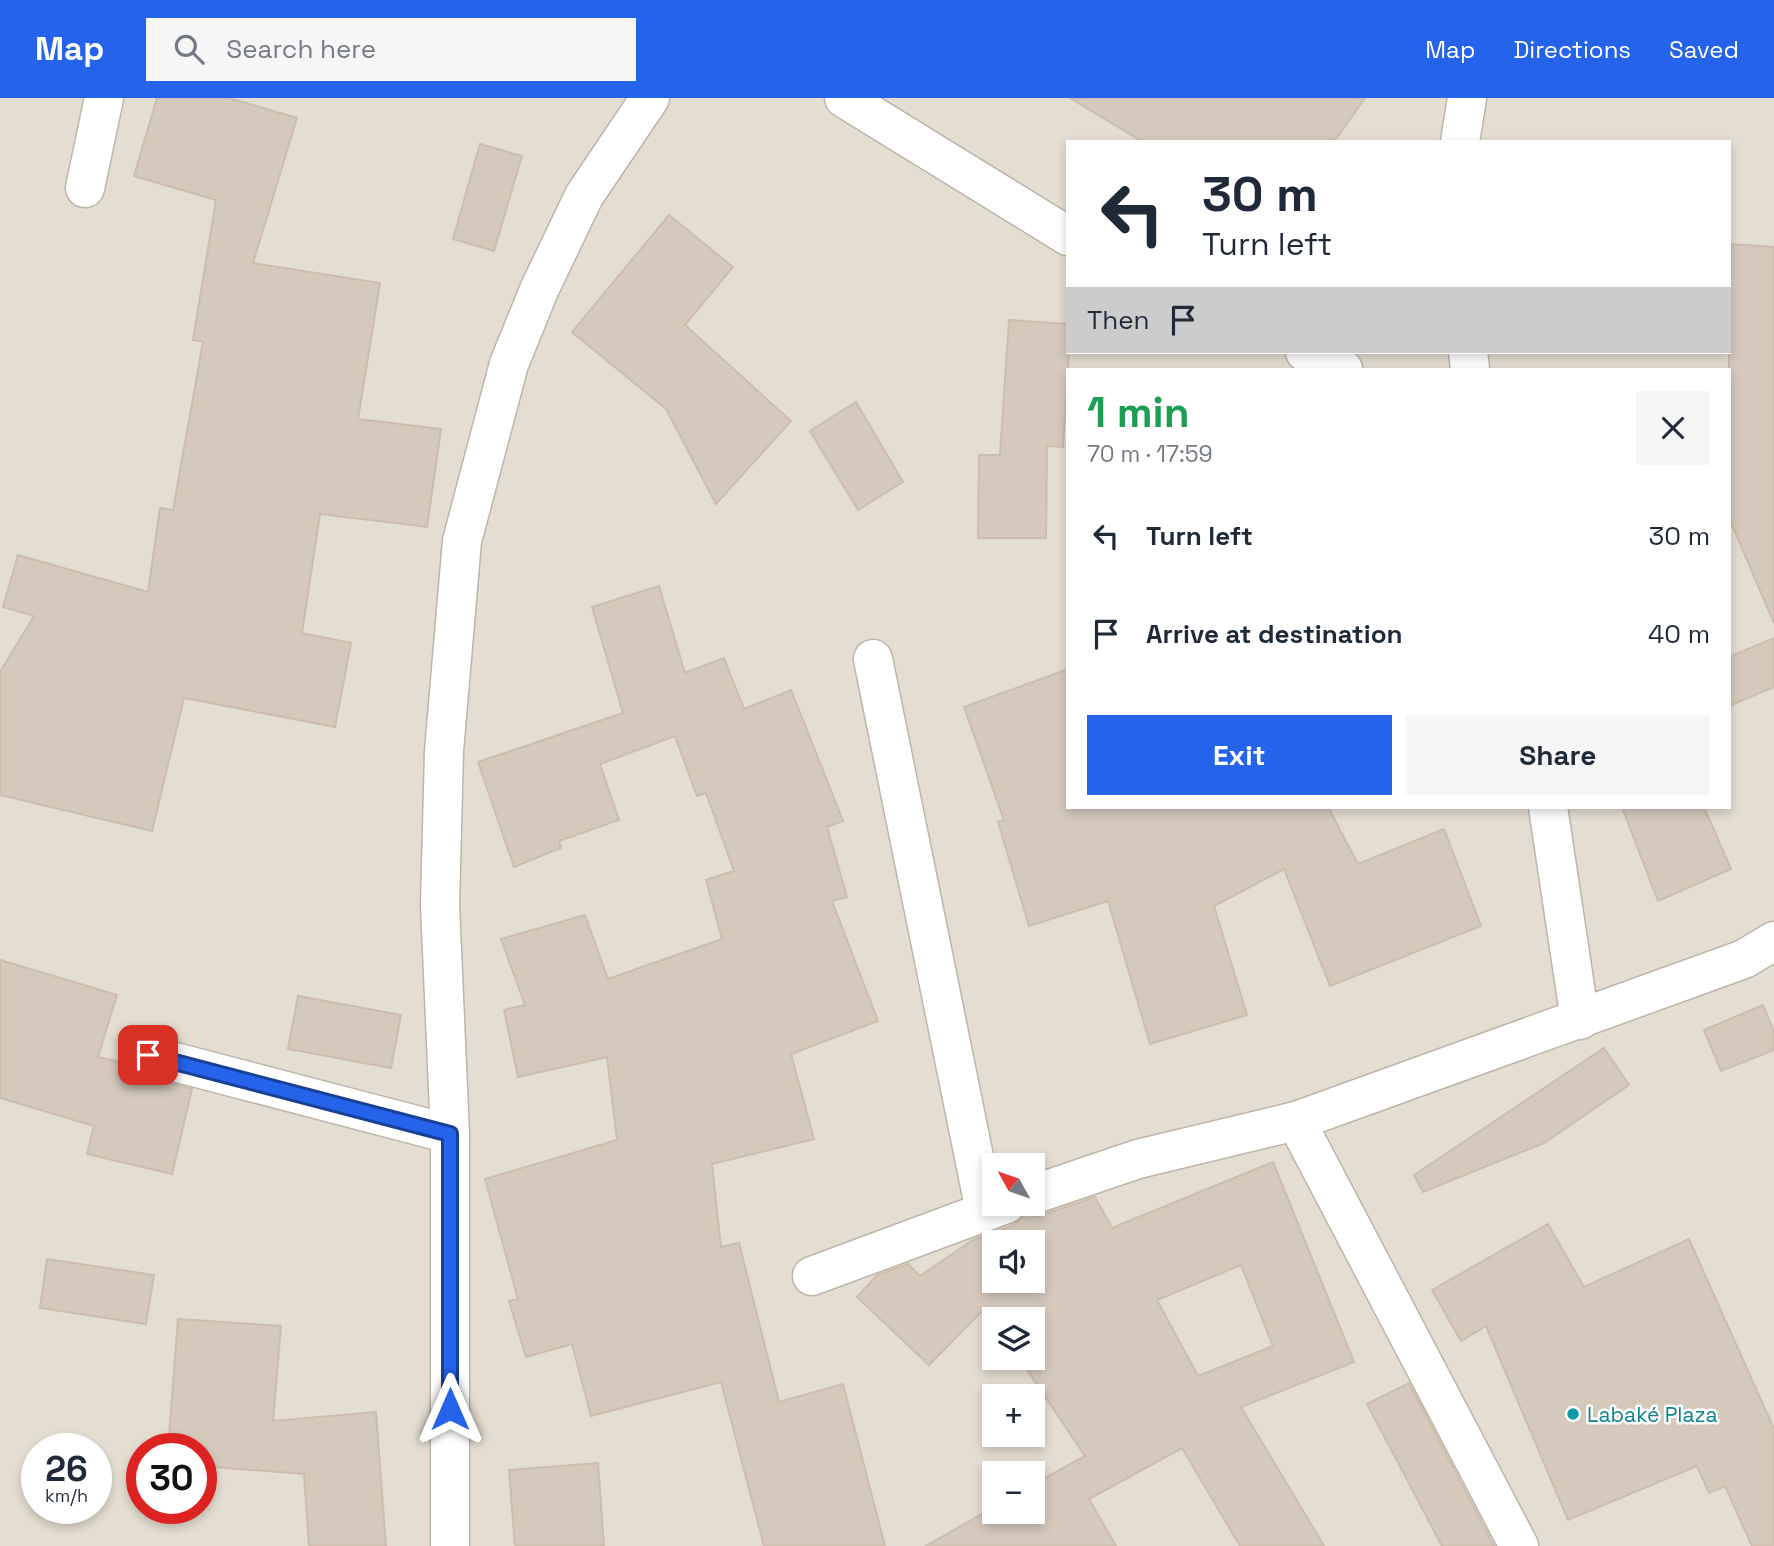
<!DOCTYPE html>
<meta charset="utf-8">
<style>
:root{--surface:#fff;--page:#f6f6f7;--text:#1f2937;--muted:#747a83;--accent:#2563eb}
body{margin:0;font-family:"Space Grotesk",sans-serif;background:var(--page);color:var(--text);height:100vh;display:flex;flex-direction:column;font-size:26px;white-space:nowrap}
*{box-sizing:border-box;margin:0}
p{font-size:23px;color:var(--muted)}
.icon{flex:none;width:38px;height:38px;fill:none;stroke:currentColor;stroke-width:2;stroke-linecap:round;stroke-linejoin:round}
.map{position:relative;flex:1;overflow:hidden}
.sheet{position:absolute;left:1066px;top:270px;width:665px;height:441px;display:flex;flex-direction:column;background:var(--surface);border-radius:0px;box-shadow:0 4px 10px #0003}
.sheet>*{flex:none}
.banner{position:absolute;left:1066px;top:42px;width:665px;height:214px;border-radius:0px;box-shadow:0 4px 10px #0003;background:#fff;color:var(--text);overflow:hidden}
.needle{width:46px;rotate:310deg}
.buttons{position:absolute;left:982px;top:1055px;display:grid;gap:14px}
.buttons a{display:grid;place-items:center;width:63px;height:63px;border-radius:0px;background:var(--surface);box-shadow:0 4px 10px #0003;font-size:35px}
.speed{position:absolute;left:21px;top:1335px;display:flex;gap:14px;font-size:35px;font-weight:700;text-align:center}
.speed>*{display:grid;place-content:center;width:91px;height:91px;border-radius:50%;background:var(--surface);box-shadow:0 4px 10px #0003;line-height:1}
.speed small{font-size:18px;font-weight:400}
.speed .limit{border:10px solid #d22;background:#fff;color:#111}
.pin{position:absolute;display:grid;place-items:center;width:60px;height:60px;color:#fff;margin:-30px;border-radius:14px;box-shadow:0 4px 10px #0006}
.me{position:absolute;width:77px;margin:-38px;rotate:0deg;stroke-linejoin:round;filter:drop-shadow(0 0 5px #0008)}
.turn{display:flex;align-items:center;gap:24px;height:147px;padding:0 21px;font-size:32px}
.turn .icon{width:91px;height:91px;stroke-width:2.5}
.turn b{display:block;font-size:49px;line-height:60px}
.then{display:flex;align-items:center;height:66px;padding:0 21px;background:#0003;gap:14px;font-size:26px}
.round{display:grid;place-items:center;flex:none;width:74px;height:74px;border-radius:0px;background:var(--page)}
.summary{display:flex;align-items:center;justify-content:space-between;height:119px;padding:0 21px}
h1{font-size:42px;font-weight:600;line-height:52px;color:#1e9e55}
.button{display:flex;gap:14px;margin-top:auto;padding:14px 21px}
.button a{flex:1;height:80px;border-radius:0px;background:var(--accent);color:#fff;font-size:28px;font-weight:600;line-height:80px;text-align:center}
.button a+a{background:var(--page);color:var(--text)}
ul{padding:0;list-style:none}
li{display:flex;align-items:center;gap:21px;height:98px;padding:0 21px}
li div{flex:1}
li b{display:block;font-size:26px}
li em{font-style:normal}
header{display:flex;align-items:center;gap:42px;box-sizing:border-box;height:98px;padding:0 35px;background:var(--accent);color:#fff}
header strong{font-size:33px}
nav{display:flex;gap:38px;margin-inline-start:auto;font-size:24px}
.search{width:490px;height:63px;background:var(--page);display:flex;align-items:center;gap:18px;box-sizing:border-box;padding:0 24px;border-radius:0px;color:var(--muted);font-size:26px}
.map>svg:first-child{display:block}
.residential{fill:#e4ddd1;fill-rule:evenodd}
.building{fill:#d5c9bc;stroke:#ccbdac;stroke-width:2;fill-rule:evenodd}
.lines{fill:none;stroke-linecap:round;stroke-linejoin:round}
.minor-casing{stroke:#beb5a9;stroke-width:41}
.minor{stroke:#fff;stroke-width:38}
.route-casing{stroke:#184099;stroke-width:18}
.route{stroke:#2563eb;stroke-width:12}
.culture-dot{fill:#0f9aa8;stroke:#fff;stroke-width:2.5}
.labels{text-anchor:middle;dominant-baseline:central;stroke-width:5;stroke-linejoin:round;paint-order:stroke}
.culture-label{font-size:21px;fill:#0d838f;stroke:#fff;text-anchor:start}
</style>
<header>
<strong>Map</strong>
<div class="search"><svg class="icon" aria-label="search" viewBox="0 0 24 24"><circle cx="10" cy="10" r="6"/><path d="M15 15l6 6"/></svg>Search here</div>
<nav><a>Map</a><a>Directions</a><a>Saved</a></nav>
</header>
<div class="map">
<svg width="1774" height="1448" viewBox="0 0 1774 1448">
<rect width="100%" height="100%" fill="#f1ebe3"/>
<!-- residential -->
<path class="residential" d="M0,0H1774V1448H0ZM1068,44H1729V254H1068ZM1068,271H1729V709H1068ZM994,1068H1032V1106H994ZM994,1144H1032V1183H994ZM994,1222H1032V1260H994ZM994,1298H1032V1337H994ZM37,1351H96V1410H37ZM142,1351H201V1410H142ZM994,1376H1032V1414H994Z"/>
<!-- building -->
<g class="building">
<polygon points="157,0 229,0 297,20 253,165 380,185 358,321 441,331 427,429 320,416 302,535 351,545 335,629 184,600 152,733 0,697 0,574 34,518 3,509 18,457 148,494 160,410 173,412 203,244 193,242 216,102 134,78"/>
<polygon points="1070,0 1365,0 1334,44 1143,44"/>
<polygon points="480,46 522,58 494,153 453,141"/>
<polygon points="669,117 733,169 685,227 791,323 716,406 666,311 572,234"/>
<polygon points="1729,146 1774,149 1774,525 1729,420"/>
<polygon points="1009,222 1068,226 1069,254 1063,349 1047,348 1046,440 978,440 979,357 1000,357"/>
<polygon points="856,304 903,384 858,412 810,333"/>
<polygon points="659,488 685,575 724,560 744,611 791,592 843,723 827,729 847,799 832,803 878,923 791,956 814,1041 712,1066 721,1149 739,1145 779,1304 843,1286 885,1448 764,1448 721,1284 591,1318 572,1246 526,1259 509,1203 518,1201 485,1081 617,1042 607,959 518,979 504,912 525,907 501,841 585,817 608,881 722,841 706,782 734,773 706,695 697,698 675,638 600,666 619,722 559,743 561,750 514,769 478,664 623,615 592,509"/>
<polygon points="1774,540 1774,589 1729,608 1729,559"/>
<polygon points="1068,571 1068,709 1328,709 1358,766 1444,731 1481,828 1330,888 1284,771 1214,808 1247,917 1150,946 1108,803 1029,828 998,724 1004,722 964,609"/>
<polygon points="1622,709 1704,709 1731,771 1658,803"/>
<polygon points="0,862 117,897 98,959 129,966 142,978 192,991 172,1076 87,1056 94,1028 0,1000"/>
<polygon points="298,898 401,917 391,970 288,951"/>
<polygon points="1763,907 1774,934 1774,952 1721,973 1704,932"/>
<polygon points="1604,950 1629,987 1544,1045 1423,1094 1414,1077"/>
<path d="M1273,1064L1354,1264L1241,1309L1324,1448H1240L1182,1350L1089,1401L1116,1448H926L994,1409V1414H1032V1387L1085,1358L1019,1260H1032V1222H994L986,1209L929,1267L857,1199L877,1177L908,1166L920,1178L973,1142L1014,1127L1024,1117L1039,1118L1095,1099L1112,1130ZM994,1144H1032V1183H994ZM1241,1167L1273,1248L1198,1278L1157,1202Z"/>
<polygon points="1548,1126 1584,1189 1689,1141 1774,1331 1774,1448 1752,1448 1725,1388 1709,1395 1697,1368 1568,1422 1486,1228 1461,1243 1432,1192"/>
<polygon points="47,1161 154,1177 146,1226 40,1210"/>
<polygon points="178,1221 281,1228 273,1323 376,1314 386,1448 309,1448 304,1376 201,1368 201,1351 168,1351"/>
<polygon points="1409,1285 1494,1448 1442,1448 1367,1306"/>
<polygon points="598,1365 604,1448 515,1448 509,1372"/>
</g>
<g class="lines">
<defs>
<g id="minor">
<polyline points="844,0 1068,138"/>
<polyline points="1460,44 1467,0"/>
<polyline points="85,90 104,0"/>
<polyline points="1305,254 1343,271"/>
<polyline points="1468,254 1470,271"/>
<polyline points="873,561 985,1113"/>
<polyline points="1548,709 1580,922"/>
<polyline points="148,957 450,1036"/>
<polyline points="1296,1023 1519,1448"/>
<polyline points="1032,1097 1138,1061 1296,1023 1744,861 1774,843"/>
<polyline points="812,1178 1006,1106"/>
<polyline points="450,1448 450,1036 440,807 444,653 462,443 509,266 539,192 584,98 650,0"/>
</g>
</defs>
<!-- minor casing -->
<use href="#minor" class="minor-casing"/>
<!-- minor -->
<use href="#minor" class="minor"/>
</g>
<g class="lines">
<defs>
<polyline id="route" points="148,957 450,1036 450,1311"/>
</defs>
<!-- route casing -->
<use href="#route" class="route-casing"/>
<!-- route -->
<use href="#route" class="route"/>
</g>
<!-- markers -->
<circle class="culture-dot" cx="1573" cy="1316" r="7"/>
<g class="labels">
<!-- culture labels -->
<g class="culture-label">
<text x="1587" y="1316">Labaké Plaza</text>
</g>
</g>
</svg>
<div class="buttons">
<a><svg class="needle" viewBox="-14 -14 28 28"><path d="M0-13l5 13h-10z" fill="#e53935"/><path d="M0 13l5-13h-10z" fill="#747a83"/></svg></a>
<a><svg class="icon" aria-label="sound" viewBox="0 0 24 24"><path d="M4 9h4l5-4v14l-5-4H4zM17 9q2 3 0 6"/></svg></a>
<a><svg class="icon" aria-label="layers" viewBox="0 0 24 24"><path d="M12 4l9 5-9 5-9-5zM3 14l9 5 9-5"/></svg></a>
<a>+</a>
<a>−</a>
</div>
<div class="speed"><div>26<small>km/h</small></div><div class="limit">30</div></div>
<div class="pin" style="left:148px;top:957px;background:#d93025"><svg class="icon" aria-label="arrive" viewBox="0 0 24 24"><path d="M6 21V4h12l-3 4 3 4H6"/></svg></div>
<svg class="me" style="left:450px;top:1311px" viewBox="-20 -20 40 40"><path d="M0-17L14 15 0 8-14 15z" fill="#2563eb" stroke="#fff" stroke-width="4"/></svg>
<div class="banner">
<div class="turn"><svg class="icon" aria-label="left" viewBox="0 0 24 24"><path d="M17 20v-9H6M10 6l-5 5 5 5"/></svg><div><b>30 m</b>Turn left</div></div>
<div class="then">Then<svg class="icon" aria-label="arrive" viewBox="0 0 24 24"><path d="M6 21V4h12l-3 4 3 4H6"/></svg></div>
</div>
<section class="sheet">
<div class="summary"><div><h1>1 min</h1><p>70 m · 17:59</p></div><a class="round"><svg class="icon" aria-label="close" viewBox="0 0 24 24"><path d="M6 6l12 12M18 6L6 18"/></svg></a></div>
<ul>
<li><svg class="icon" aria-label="left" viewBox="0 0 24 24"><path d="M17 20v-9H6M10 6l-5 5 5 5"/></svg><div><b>Turn left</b></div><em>30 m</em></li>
<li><svg class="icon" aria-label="arrive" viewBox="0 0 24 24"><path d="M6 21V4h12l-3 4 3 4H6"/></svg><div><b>Arrive at destination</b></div><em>40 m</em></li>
</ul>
<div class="button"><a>Exit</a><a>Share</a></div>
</section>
</div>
